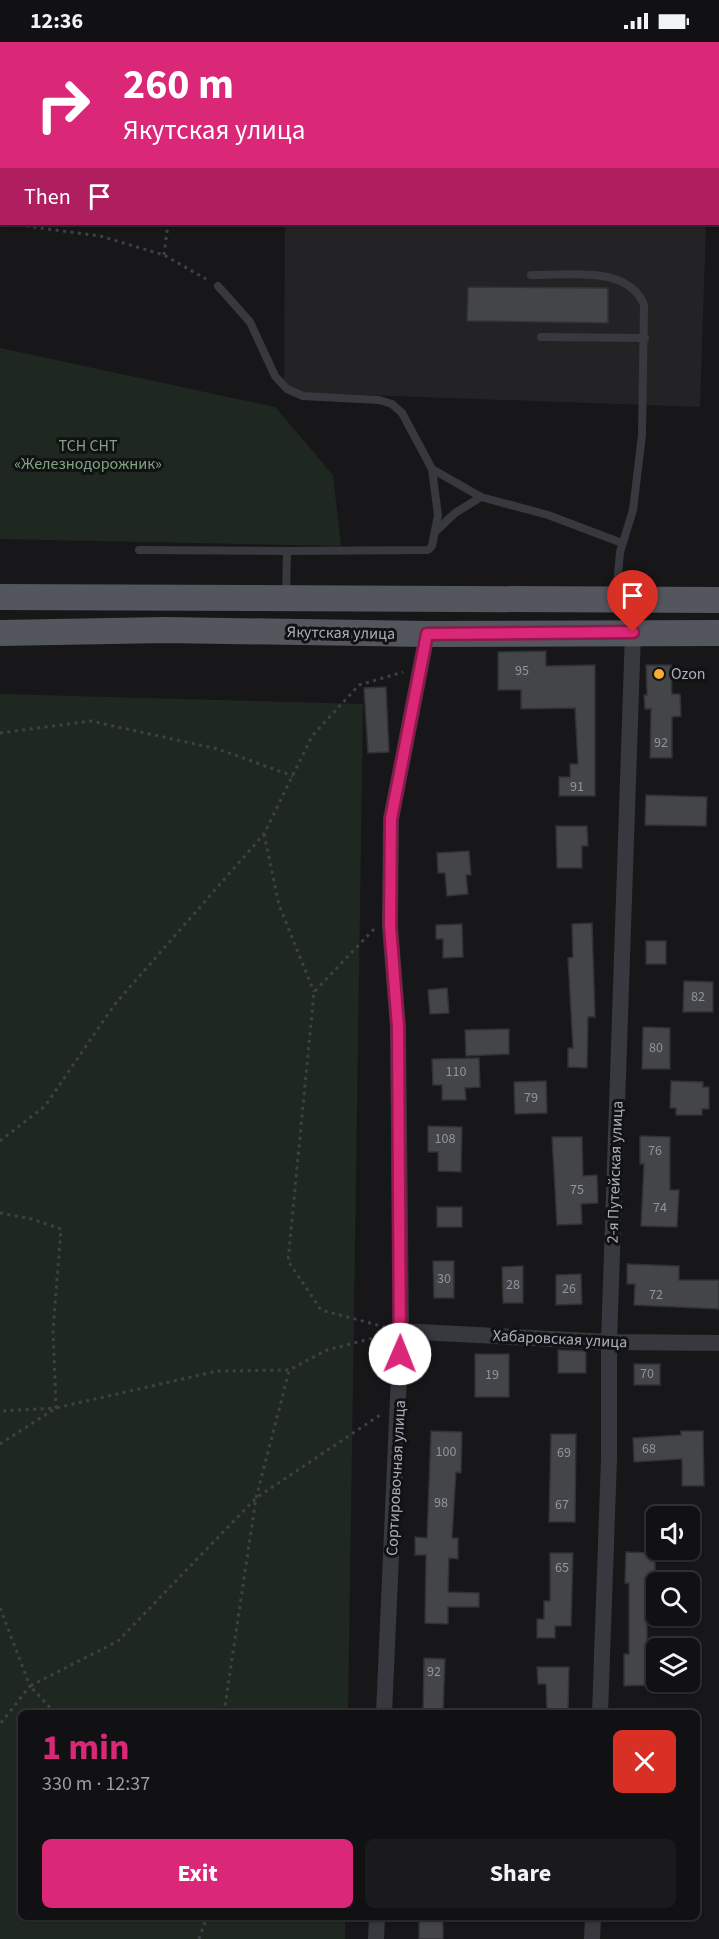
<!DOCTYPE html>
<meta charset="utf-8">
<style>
:root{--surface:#111113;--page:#1a1a1c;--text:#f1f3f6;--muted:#9c9da0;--line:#303133;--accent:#db2777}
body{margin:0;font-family:"Source Sans 3",sans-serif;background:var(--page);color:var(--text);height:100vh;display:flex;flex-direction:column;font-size:22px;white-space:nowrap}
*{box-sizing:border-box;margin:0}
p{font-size:20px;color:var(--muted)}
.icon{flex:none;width:33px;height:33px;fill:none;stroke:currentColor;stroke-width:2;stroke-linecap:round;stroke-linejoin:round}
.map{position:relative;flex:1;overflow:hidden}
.side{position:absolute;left:18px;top:1668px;width:682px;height:210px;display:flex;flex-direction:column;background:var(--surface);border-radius:9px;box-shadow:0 2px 4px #0004,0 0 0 2px var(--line)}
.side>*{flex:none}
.hud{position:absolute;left:0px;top:0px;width:720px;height:183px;box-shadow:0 2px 4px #0004,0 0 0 2px var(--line);background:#db2777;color:#fff;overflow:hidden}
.tools{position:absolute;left:646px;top:1464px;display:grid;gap:12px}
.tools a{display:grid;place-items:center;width:54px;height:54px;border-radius:9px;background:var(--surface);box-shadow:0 2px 4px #0004,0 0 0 2px var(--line);font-size:30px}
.pin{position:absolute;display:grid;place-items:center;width:51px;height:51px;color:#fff;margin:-62px -26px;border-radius:50% 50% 50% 0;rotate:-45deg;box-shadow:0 0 6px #0007}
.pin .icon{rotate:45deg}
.me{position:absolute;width:66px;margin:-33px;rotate:1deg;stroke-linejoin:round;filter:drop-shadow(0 0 4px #0008)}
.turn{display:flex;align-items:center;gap:21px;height:126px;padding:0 24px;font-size:27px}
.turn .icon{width:78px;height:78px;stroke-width:2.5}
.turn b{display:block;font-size:42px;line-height:51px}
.then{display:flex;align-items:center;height:57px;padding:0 24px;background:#0003;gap:12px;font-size:22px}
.round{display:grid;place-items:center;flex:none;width:63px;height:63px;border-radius:9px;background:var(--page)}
.head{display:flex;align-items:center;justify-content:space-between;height:102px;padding:0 24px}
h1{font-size:36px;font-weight:700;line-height:45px;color:var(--accent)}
.primary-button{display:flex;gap:12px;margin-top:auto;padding:12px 24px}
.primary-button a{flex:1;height:69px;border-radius:9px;background:var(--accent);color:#fff;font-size:24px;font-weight:700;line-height:69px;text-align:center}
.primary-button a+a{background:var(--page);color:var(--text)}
.status{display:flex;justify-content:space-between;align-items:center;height:42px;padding:0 30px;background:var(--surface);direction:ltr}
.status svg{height:16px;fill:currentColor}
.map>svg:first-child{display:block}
.built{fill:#232326}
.green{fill:#1f2820}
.building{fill:#434549;stroke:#313136;stroke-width:1.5}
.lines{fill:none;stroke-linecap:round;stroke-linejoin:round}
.path{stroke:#3e4046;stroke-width:3;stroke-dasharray:3 4.5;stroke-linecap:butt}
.service{stroke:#38393f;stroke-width:8}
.minor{stroke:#38393f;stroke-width:16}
.primary{stroke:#54565e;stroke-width:26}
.route-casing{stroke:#8e194d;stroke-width:15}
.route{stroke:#db2777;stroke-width:10}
.poi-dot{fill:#f8ad30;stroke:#121214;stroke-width:2}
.labels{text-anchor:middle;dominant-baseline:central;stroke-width:6;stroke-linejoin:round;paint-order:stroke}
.number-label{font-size:14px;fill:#90949e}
.park-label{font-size:16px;fill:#7fa580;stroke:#121214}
.street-label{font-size:16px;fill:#a9afba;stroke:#121214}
.poi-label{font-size:16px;fill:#a9afba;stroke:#121214;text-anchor:start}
</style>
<div class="status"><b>12:36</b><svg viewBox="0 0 49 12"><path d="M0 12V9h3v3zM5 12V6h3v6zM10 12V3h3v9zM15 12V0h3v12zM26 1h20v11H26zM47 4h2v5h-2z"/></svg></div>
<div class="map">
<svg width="719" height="1897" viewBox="0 0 719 1897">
<rect width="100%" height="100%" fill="#171719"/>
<!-- built -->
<g class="built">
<polygon points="337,0 713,0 336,1"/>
<polygon points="285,182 706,182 700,365 284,350"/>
</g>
<!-- green -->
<g class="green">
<polygon points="0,0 210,0 2,2 1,180"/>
<polygon points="0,306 275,365 333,433 341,504 0,497"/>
<polygon points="0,652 363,662 348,1671 21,1671 21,1875 345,1875 345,1897 0,1897"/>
</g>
<!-- building -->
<g class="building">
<polygon points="468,245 608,246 608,281 467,279"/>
<polygon points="546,609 546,624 595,623 595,754 559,754 559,735 570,735 570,722 578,722 575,666 521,667 521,648 498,648 498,610"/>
<polygon points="646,623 671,623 672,652 680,652 681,674 672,675 672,716 650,716 651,667 645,667 644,653 647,653"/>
<polygon points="386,645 389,710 368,711 364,646"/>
<polygon points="646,753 707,755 706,784 645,783"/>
<polygon points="556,784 587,784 588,804 582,804 582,826 557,826"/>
<polygon points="469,809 471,833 466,833 468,852 447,854 445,831 438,831 437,811"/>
<polygon points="592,881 595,975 588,975 587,1026 568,1025 568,1006 573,1006 568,916 573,915 572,882"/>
<polygon points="462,882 463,915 443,916 443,897 436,897 436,883"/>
<rect x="646" y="899" width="20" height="23"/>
<polygon points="684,939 713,940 713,970 683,970"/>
<polygon points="447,946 449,971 430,972 428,948"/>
<polygon points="643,985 670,986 670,1027 642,1027"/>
<polygon points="509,987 509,1012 466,1014 465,988"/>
<polygon points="479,1016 480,1045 465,1046 466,1058 442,1058 442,1043 433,1043 432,1017"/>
<polygon points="546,1039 547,1071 515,1072 514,1040"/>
<polygon points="671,1039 703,1040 703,1045 709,1045 709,1067 702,1067 702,1073 676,1073 676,1066 670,1066"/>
<polygon points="428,1084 462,1085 461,1130 438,1129 438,1110 428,1110"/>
<polygon points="640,1094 670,1095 670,1148 679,1148 677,1185 641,1184 644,1122 640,1122"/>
<polygon points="552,1095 582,1095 583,1134 597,1133 598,1161 581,1162 582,1182 557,1183"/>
<rect x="437" y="1165" width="25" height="20"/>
<polygon points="433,1219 454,1219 454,1256 434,1256"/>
<polygon points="627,1222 679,1224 679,1238 719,1238 719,1267 634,1263 635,1242 627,1242"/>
<polygon points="523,1224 523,1261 503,1261 502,1225"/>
<polygon points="581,1232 582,1262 556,1263 556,1233"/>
<polygon points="558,1308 586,1309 586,1331 558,1331"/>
<rect x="475" y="1312" width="34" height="43"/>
<rect x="634" y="1322" width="26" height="21"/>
<polygon points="431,1389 462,1390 461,1431 456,1430 452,1496 458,1496 458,1517 449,1516 448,1550 479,1551 479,1565 448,1565 448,1582 425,1581 426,1513 415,1513 415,1495 427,1496"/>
<polygon points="681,1389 703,1389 704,1444 682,1444 682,1417 634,1420 633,1396 681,1393"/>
<polygon points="551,1392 576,1392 575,1480 549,1480"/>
<polygon points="626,1510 655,1511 655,1541 647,1541 647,1612 651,1612 651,1643 624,1644 624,1612 629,1612 629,1541 625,1541"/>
<polygon points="550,1511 573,1511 571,1584 555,1584 555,1596 537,1596 537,1577 544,1577 544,1559 550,1559"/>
<polygon points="424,1616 445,1617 443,1671 423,1671"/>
<polygon points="537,1625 569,1625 568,1671 547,1671 546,1642 538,1642"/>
<rect x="419" y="1875" width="24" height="22"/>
</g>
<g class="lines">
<!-- path -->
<g class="path">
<polyline points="174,2 175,0"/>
<polyline points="0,180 2,180"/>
<polyline points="11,182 100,194 164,213 206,237"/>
<polyline points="164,213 168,182"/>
<polyline points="0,691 91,679 218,707 293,734"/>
<polyline points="264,792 279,863 314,950"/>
<polyline points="374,887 314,950 288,1219 321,1268 385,1285"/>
<polyline points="0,1099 45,1064 115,962 264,792 312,694 359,643 403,630"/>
<polyline points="0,1171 32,1177 61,1187 53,1288 56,1366 0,1369"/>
<polyline points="0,1402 56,1366 217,1329 289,1328 327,1308 385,1293"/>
<polyline points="0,1566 30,1644 0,1682"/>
<polyline points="55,1671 30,1644 118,1599 256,1456 380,1373"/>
<polyline points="224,1671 256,1456 289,1329"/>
<polyline points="199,1897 207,1875"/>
</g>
<!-- service -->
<g class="service">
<path d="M531,233C566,234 628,222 644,263L642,393L633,468L620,510L616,554"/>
<polyline points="218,244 250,280 275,334 287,347 303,354 379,358 392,362 402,371 432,427 438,473 432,504 428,508 287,509 286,553"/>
<polyline points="541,295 645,296"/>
<polyline points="432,427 481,455 548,473 622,501"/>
<polyline points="435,490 455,471 481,455"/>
<polyline points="139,508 287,509"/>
</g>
<!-- minor -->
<g class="minor">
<polyline points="401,1289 609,1300 719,1301"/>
<polyline points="384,1671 401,1289 398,985 390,884 391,777 427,592"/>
<polyline points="600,1671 609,1417 609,1300 633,590"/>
<polyline points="376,1897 377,1875"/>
<polyline points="592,1897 593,1875"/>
</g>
<!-- primary -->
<g class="primary">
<polyline points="0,555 719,558"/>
<polyline points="0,591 166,588 427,592 719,591"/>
</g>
</g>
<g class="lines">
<defs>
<polyline id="route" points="400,1312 398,985 390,884 391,777 427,592 633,590"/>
</defs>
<!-- route casing -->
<use href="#route" class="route-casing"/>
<!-- route -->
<use href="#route" class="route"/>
</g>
<!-- markers -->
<circle class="poi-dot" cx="659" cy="632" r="6"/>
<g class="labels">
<!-- number labels -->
<g class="number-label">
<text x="522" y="629">95</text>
<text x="661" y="701">92</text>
<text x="577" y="745">91</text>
<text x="698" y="955">82</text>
<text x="656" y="1006">80</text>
<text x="456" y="1030">110</text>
<text x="531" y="1056">79</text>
<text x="445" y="1097">108</text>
<text x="655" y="1109">76</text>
<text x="577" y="1148">75</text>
<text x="660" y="1166">74</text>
<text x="444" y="1237">30</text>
<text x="513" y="1243">28</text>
<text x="569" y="1247">26</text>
<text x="656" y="1253">72</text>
<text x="647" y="1332">70</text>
<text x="492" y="1333">19</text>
<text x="649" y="1407">68</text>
<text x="446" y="1410">100</text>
<text x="564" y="1411">69</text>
<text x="441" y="1461">98</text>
<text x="562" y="1463">67</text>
<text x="562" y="1526">65</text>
<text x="434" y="1630">92</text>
</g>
<!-- park labels -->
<g class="park-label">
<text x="88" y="404">ТСН СНТ<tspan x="88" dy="18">«Железнодорожник»</tspan></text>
</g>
<!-- street labels -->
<g class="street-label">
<text transform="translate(341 591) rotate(1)">Якутская улица</text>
<text transform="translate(615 1130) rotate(-88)">2-я Путейская улица</text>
<text transform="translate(560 1297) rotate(3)">Хабаровская улица</text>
<text transform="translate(396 1436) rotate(-87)">Сортировочная улица</text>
</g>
<!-- poi labels -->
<g class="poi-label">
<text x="671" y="632">Ozon</text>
</g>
</g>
</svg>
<div class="tools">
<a><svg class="icon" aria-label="sound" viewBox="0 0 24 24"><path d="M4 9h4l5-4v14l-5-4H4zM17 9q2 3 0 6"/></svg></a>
<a><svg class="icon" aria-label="search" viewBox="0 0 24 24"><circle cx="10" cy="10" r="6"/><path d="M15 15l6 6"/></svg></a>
<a><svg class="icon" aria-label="layers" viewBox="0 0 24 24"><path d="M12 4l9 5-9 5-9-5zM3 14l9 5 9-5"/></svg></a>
</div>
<div class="pin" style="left:633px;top:590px;background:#d93025"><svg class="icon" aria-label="arrive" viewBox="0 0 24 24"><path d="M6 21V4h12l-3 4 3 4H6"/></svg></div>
<svg class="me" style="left:400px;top:1312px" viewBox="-20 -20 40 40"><circle r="19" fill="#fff"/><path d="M0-13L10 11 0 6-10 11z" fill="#db2777"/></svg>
<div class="hud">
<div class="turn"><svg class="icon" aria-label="right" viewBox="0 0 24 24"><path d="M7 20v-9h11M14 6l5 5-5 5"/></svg><div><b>260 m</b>Якутская улица</div></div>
<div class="then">Then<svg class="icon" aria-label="arrive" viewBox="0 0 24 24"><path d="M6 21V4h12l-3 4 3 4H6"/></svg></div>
</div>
<section class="side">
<div class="head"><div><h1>1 min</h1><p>330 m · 12:37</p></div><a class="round" style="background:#d93025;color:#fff"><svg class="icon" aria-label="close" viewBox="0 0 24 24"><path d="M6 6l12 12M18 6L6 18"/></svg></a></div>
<div class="primary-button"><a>Exit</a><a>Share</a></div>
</section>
</div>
